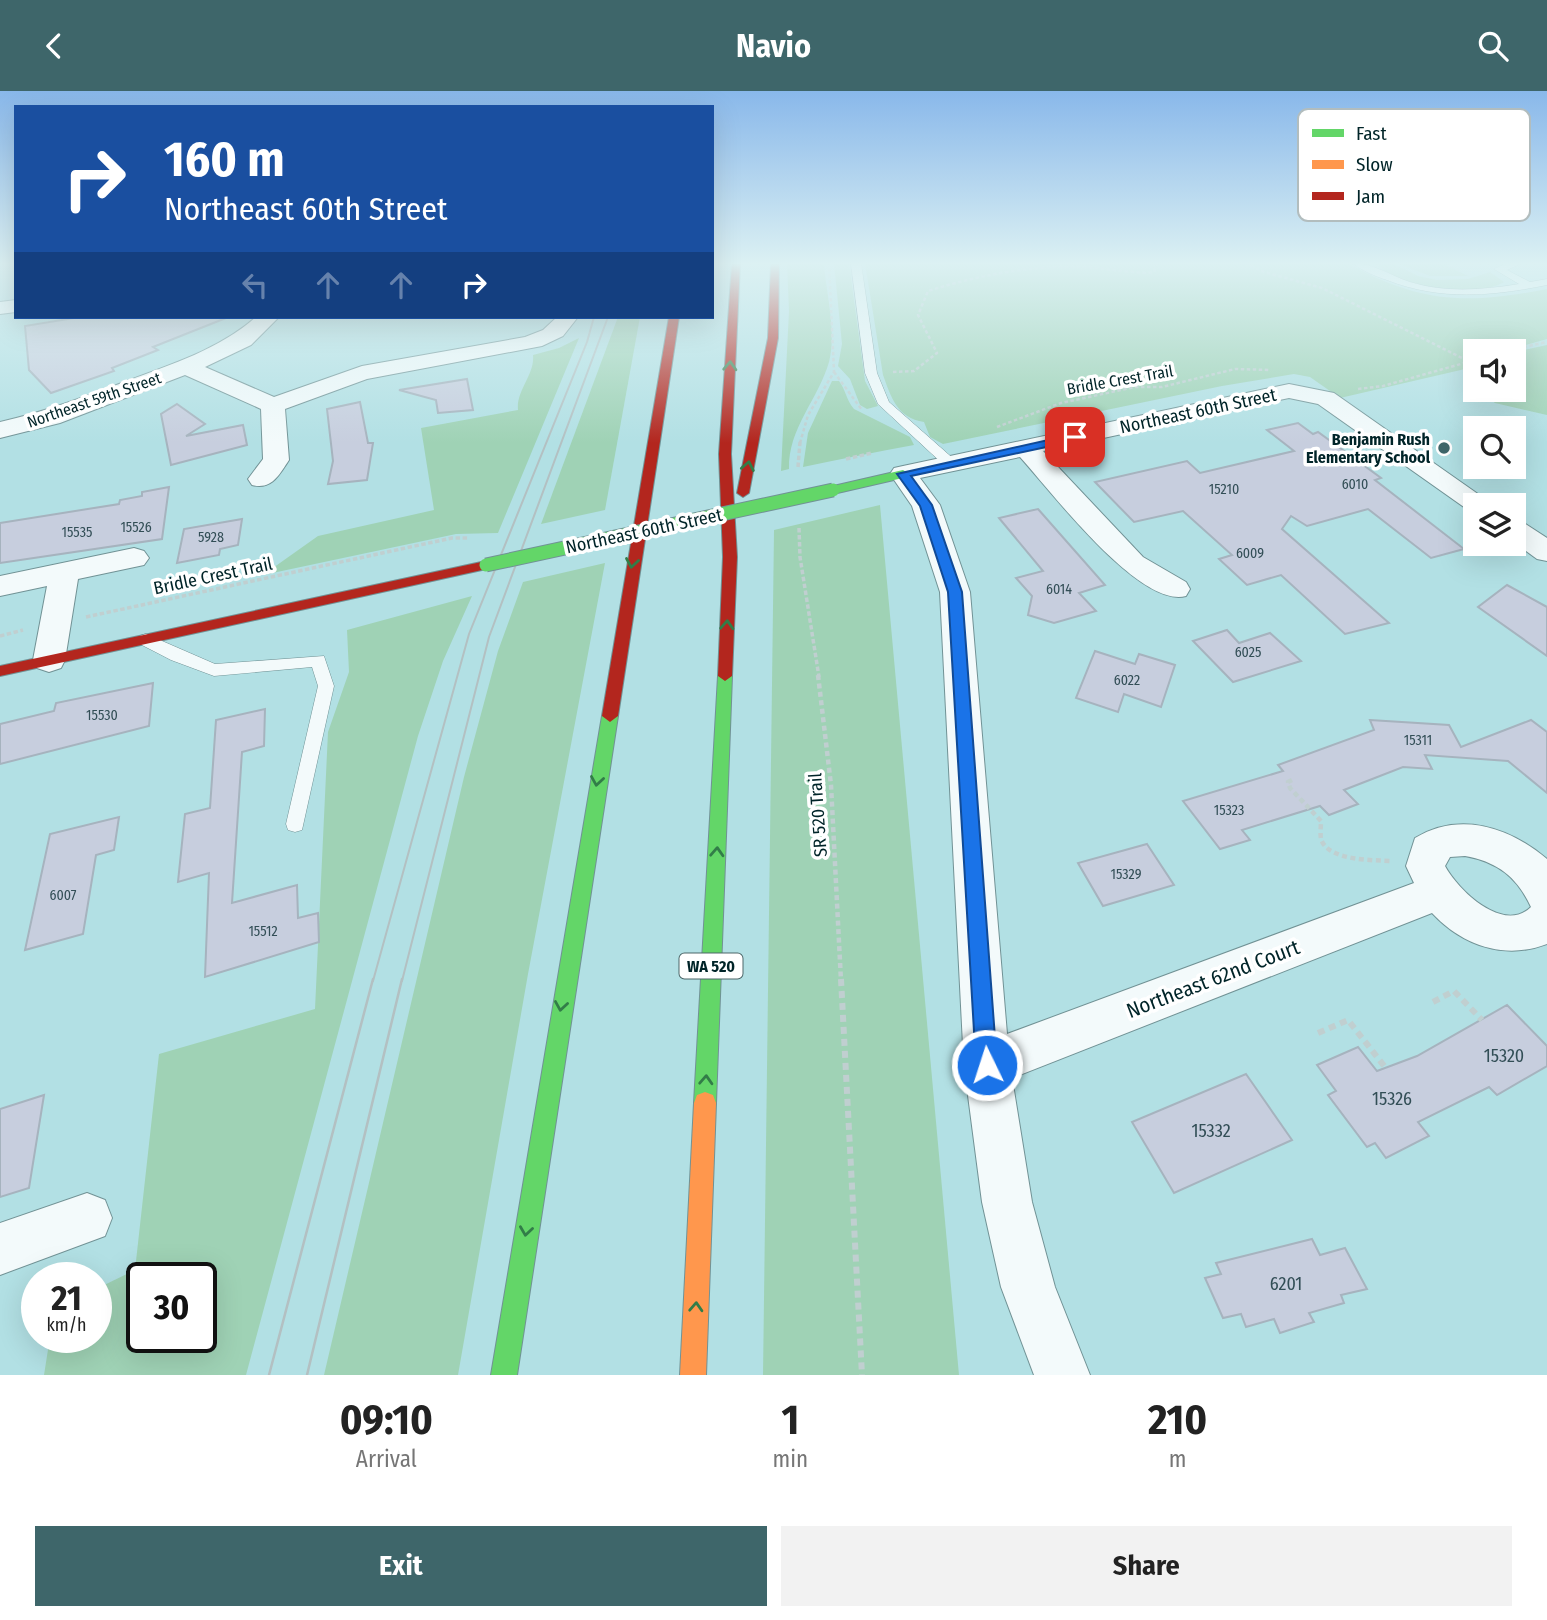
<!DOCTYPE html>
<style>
:root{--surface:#fff;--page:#f2f2f2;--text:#222;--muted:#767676;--accent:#3e666a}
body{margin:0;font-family:"Fira Sans Condensed",sans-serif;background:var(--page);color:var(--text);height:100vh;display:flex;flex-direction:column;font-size:26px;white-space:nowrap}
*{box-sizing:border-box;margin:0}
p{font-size:23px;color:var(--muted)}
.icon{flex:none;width:38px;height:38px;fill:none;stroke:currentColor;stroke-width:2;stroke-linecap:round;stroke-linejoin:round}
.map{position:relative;height:1284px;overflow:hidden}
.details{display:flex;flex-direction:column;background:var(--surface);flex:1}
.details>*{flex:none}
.top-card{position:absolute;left:14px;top:14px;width:700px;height:214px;border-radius:0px;box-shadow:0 7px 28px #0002;background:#1a4fa0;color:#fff;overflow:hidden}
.buttons{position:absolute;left:1463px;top:248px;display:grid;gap:14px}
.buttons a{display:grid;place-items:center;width:63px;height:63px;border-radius:0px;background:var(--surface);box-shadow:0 7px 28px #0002;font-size:35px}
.speed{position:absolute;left:21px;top:1171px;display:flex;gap:14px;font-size:35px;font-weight:700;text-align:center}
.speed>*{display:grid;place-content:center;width:91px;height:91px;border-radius:50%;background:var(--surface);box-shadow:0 7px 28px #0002;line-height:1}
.speed small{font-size:18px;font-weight:400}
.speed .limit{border:4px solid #111;border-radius:10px;background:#fff;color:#111}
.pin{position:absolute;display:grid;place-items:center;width:60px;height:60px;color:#fff;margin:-30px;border-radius:14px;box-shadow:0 4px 10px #0006}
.me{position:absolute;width:77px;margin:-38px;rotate:356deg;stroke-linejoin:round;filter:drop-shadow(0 0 5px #0008)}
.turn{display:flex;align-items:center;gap:24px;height:147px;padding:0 35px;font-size:32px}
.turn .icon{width:91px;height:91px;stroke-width:2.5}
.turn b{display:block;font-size:49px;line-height:60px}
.lanes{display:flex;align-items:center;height:66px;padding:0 35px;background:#0003;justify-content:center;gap:35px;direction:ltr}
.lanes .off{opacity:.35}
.eta{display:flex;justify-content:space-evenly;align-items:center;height:119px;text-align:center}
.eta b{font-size:42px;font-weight:700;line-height:49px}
.primary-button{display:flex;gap:14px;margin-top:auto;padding:14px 35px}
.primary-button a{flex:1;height:80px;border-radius:0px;background:var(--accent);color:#fff;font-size:28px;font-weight:700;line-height:80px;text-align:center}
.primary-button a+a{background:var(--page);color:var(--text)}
header{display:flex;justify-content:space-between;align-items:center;height:91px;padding:0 35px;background:var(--accent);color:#fff;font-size:32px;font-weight:700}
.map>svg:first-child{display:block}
.green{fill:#9fd2b5;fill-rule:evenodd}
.building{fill:#c7cede;stroke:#a6b3be;stroke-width:2}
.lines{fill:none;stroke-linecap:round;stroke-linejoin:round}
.lane-casing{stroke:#719295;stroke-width:1}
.street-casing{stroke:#719295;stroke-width:2}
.fast-casing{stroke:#719295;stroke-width:2}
.slow-casing{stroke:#719295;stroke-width:2}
.jam-casing{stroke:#719295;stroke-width:2}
.path-far3{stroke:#c0cfd0;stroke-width:2.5;stroke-dasharray:3.5 2.5;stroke-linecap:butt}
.path-far2{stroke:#c0cfd0;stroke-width:3.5;stroke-dasharray:4.5 2.5;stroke-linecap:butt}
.path-far1{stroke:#c0cfd0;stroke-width:4.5;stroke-dasharray:5 3.5;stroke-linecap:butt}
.path{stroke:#c0cfd0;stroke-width:6;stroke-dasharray:7 5;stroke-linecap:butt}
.lane{fill:#f3fafb;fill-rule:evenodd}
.street{fill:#f3fafb;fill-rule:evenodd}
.fast{fill:#63d668;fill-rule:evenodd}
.slow{fill:#ff974d;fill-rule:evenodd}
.jam{fill:#b3261e;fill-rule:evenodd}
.tram-far1{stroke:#b3c0c2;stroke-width:2}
.tram{stroke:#b3c0c2;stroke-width:2.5}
.fast-bridge-casing{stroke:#719295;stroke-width:15;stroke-linecap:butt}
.fast-bridge{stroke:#63d668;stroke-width:13}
.oneway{stroke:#327d48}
.route{fill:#1a73e8;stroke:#114b97;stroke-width:2}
.poi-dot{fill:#3e666a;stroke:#fff;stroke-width:2.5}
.labels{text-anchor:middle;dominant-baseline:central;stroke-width:7;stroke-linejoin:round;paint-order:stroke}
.number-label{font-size:14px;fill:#324e56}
.far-street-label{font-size:16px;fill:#002428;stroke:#fff}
.far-poi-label{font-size:16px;font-weight:bold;fill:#002428;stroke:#fff;text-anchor:end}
.shield{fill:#fff;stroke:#4c6668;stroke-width:2}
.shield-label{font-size:16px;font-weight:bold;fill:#002428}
.street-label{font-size:18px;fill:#002428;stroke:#fff}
.near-number-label{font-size:18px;fill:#324e56}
.near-street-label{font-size:21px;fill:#002428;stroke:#fff}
.key{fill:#fff;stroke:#b2bdbe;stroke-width:2}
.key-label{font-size:19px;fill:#002428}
</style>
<header><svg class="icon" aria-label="back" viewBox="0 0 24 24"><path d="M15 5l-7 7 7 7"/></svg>Navio<svg class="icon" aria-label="search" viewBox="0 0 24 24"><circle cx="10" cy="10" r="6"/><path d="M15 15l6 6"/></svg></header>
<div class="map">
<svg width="1547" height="1284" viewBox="0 0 1547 1284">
<rect width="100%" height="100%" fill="#b2e0e4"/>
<!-- green -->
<g class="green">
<path d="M787,172H824C826,203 837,241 829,271C818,309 788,337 789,378L781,380L789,220Z"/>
<polygon points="834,172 849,172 865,290 878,315 867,318 860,314 850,288 838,275 842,253"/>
<path d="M865,172H1347C1420,212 1466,214 1547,198V248L1501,261H1475V297L1465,278L1340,307L1310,286L1294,283L1222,295L943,353L930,346L924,331C897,327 891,306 883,284Z"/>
<path d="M1376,172H1392L1418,185L1437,189L1468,188L1490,181L1504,191C1481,207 1392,196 1376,172Z"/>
<polygon points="1397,172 1442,172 1468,185 1430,185"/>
<polygon points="618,226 640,226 605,419 541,433"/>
<path d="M579,247L498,442L456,443L263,484L318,445L434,419L421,337L518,319C516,299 535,284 533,264L559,257Z"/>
<polygon points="1547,254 1547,324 1495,312 1478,299 1514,299 1514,261"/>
<path d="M832,290H839C846,299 846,309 854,318L910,346L914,354C876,361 840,368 803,376L808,342Z"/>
<polygon points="880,414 959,1284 763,1284 774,439"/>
<polygon points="605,472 528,883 458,1284 324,1284 464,686 498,560 523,491"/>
<path d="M472,505L443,570L418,645L246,1284H44L50,1246H96V1198L135,1179L159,963L315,918L328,641L349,581L347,539ZM142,1186H201V1246H142Z"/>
</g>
<!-- building -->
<g class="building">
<polygon points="80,226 226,226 226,227 153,256 158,259 112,277 114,280 51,302 29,279 25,235"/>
<polygon points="467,288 473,319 438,322 436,309 399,299"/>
<polygon points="360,311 368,352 373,352 367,389 328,393 333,370 327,318"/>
<polygon points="177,313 205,333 186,345 243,334 247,354 171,374 161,323"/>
<polygon points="1298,332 1313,343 1318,341 1381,387 1375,389 1464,458 1431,467 1368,418 1307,435 1291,425 1282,438 1389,532 1345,543 1281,484 1247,494 1219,468 1232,464 1183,420 1134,431 1095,391 1187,370 1200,382 1294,360 1267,339"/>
<polygon points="169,396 162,448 0,472 0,432 119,413 120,409 142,405 142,401"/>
<polygon points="1038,418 1105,494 1079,502 1096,520 1054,532 1028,524 1032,505 1016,487 1043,480 999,427"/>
<polygon points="242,428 238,454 220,458 219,464 177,472 184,438"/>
<polygon points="1507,494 1547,516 1547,565 1478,516"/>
<polygon points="1227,539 1239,552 1270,542 1301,570 1233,591 1193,550"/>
<polygon points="1095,560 1135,573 1139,563 1175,574 1161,616 1124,603 1118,621 1076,607"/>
<polygon points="153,592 149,635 0,673 0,633 54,620 56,612"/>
<polygon points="265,618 264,655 242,661 232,812 297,794 298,827 318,822 319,851 205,886 209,782 178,791 185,723 210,717 216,629"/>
<polygon points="1370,629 1449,634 1461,656 1531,629 1547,641 1547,702 1508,670 1425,664 1432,678 1403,676 1344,699 1358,713 1329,724 1320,715 1242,739 1250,749 1220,758 1183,710 1283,680 1278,674 1374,639"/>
<polygon points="119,726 114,759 96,764 83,843 25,859 50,743"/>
<polygon points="1147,753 1174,794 1103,815 1078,772"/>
<polygon points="1507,914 1547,955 1547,975 1497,1004 1489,996 1418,1031 1429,1045 1386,1067 1375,1052 1367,1056 1328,1004 1336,1000 1317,974 1358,956 1377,980 1417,965"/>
<polygon points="1246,983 1292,1049 1174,1102 1132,1031"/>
<polygon points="44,1004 29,1097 0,1106 0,1018"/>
<polygon points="1312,1148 1320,1164 1345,1157 1367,1198 1341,1204 1344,1212 1309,1222 1314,1231 1280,1242 1274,1228 1246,1236 1241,1223 1223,1227 1205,1187 1221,1183 1216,1172"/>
</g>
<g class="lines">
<defs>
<g id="lane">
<polygon points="851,172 861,172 877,282 889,311 956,370 956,376 946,376 878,313 865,282"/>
<path d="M1353,172C1373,172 1391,185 1410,191C1446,202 1482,199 1519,193L1494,178L1507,172H1522L1507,179L1530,191L1547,188V194C1492,205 1441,210 1387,189C1375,185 1362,180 1353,172Z"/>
<polygon points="146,543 215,573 324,565 334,595 302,739 295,741 288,739 286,733 318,595 312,576 214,585 171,569 140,553 138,549 140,545"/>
</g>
<g id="street">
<polygon points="16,209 16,221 0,223 0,211"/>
<path d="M256,226H279L251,254L205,276L274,306L362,275L525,246L543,239L557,226H578L563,245L542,255L367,288L285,318L289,369C279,384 272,399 252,394L248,388L263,368L261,318L185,284L60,332L0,347V331C44,321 85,306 127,290C172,273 220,258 256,226Z"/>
<path d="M1289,293L1334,302L1495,415H1475V422L1471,421L1318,313L1289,307L1043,360L1143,466L1186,491L1190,498L1186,505C1140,518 1050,399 1020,366L920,387L940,414L970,501L1007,943L1414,792L1406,775L1415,747C1460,720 1509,736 1547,768V853C1505,869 1463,855 1432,822L1012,987L1032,1111L1055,1196L1090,1284H1034L1001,1196L982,1111L964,974L940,501L912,415L890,383L894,377L903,375ZM1465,765C1498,771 1517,786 1531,816C1503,843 1458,799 1445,775L1450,766Z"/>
<polygon points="1514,429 1524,432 1547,447 1547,470 1537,468 1514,451"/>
<polygon points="134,457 144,460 149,467 144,474 78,488 65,569 61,577 49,581 37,577 33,569 47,495 0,505 0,485"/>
<polygon points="87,1102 105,1109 112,1127 105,1145 0,1184 0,1132"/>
</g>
<g id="fast">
<polygon points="903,379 909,383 907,386 833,403 827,399 829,396"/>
<polygon points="725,580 732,585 716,1012 713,1020 705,1023 697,1020 694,1012 718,585"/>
<polygon points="610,619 618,625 517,1284 491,1284 602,625"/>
</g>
<polygon id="slow" points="705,1001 713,1004 716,1012 706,1284 680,1284 694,1012 697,1004"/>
<g id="jam">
<polygon points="732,172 740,172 731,363 737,466 732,585 725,590 718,585 723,466 719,363"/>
<polygon points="771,172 779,172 778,247 749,402 743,406 737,402 768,247"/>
<polygon points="669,226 679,226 618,625 610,631 602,625"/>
<polygon points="486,470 493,474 491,477 0,585 0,575"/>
</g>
</defs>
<!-- lane casing -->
<use href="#lane" class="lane-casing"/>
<!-- street casing -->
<use href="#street" class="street-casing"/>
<!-- fast casing -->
<use href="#fast" class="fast-casing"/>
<!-- slow casing -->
<use href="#slow" class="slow-casing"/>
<!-- jam casing -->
<use href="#jam" class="jam-casing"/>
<!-- path-far3 -->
<g class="path-far3">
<polyline points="1245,172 1264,181 1322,197 1470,271"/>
<polyline points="1446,172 1462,181"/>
<polyline points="1500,261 1547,251"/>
<polyline points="834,281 862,319"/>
<path d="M893,281L914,280L937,262L918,224L928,200C976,185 1026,175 1077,176C1100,176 1123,181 1147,182L1154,181L1156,172"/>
<polyline points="1358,298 1383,295 1475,269"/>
<polyline points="997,336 1061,312 1135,296 1162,296 1235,278 1270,279"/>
<polyline points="800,352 808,324 834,281 829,172"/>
</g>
<!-- path-far2 -->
<g class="path-far2">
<polyline points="846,368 872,362"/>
<polyline points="798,376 800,351"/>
<polyline points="799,437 800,466 819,586"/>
<polyline points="86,526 452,447 468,447"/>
<polyline points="0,545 23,539"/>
</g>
<!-- path-far1 -->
<g class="path-far1">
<polyline points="818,584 831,694 841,890"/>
<path d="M1292,689L1288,691L1290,697L1321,730C1321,735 1320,742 1321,748C1328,770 1373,769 1391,770"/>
</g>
<!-- path -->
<g class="path">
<polyline points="841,888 862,1284"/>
<polyline points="1433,911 1454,900 1482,929"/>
<polyline points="1318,942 1348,929 1385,976"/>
</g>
<!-- lane -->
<use href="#lane" class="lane"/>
<!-- street -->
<use href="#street" class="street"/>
<!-- fast -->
<use href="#fast" class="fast"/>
<!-- slow -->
<use href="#slow" class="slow"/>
<!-- jam -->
<use href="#jam" class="jam"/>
<!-- tram-far1 -->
<g class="tram-far1">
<polyline points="373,890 469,543 587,251 594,226"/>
<polyline points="402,890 489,546 608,226"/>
</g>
<!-- tram -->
<g class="tram">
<polyline points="269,1284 373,888"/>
<polyline points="307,1284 402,888"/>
</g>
<defs>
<polyline id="fast-bridge" points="486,474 833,399"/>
</defs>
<!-- fast-bridge casing -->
<use href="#fast-bridge" class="fast-bridge-casing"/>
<!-- fast-bridge -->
<use href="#fast-bridge" class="fast-bridge"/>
</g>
<!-- one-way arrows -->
<defs><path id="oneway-chevron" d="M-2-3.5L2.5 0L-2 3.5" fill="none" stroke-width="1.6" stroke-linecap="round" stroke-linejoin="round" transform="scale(1.75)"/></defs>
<g class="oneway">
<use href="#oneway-chevron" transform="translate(730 275) rotate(-87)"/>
<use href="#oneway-chevron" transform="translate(748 375) rotate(-79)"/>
<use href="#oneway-chevron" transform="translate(632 472) rotate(99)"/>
<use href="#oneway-chevron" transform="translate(727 534) rotate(-87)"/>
<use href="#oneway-chevron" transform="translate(597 690) rotate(99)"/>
<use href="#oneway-chevron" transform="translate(717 761) rotate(-87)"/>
<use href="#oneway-chevron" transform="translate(561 915) rotate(99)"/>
<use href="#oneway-chevron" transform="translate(706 989) rotate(-87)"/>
<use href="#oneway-chevron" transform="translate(526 1140) rotate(98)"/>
<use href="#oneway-chevron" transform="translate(696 1216) rotate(-87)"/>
</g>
<!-- sky -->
<linearGradient id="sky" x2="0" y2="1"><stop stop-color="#89b8ea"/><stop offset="0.49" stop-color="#dcf1f3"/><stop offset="1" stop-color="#dcf1f3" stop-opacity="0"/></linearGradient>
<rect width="1547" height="352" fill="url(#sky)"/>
<!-- route -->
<polygon class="route" points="1075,343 1081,346 1079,349 911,385 932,414 962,501 997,974 994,981 987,984 979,981 976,974 948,501 920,415 897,383"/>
<!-- markers -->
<circle class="poi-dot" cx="1444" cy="357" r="7"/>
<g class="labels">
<!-- number labels -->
<g class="number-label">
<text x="1355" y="393">6010</text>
<text x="1224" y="398">15210</text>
<text x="136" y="436">15526</text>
<text x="77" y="441">15535</text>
<text x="211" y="446">5928</text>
<text x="1250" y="462">6009</text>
<text x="1059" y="498">6014</text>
<text x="1248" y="561">6025</text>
<text x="1127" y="589">6022</text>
<text x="102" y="624">15530</text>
<text x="1418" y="649">15311</text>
<text x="1229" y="719">15323</text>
<text x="1126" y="783">15329</text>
<text x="63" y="804">6007</text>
<text x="263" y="840">15512</text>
</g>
<!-- far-street labels -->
<g class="far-street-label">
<text transform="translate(1120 289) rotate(-10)">Bridle Crest Trail</text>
<text transform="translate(94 309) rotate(-19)">Northeast 59th Street</text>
</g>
<!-- far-poi labels -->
<g class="far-poi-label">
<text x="1430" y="348">Benjamin Rush<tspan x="1430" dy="18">Elementary School</tspan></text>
</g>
<!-- shield labels -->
<rect class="shield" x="679.5" y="862.5" width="63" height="25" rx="5"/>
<g class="shield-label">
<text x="711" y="875">WA 520</text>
</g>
<!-- street labels -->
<g class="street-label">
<text transform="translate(1198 320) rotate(-12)">Northeast 60th Street</text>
<text transform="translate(644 440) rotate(-12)">Northeast 60th Street</text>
<text transform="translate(213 485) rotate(-12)">Bridle Crest Trail</text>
<text transform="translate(818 724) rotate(-94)">SR 520 Trail</text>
</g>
<!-- near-number labels -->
<g class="near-number-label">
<text x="1504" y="965">15320</text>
<text x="1392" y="1008">15326</text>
<text x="1211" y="1040">15332</text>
<text x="1286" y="1193">6201</text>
</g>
<!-- near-street labels -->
<g class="near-street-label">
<text transform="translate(1213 888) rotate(-21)">Northeast 62nd Court</text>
</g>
</g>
<!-- legend -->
<rect x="1298" y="18" width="232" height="112" rx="10" class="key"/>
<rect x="1312" y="38" width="32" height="8" fill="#63d668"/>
<rect x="1312" y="69" width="32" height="9" fill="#ff974d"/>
<rect x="1312" y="101" width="32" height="8" fill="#b3261e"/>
<g class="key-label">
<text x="1356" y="49">Fast</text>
<text x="1356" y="80">Slow</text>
<text x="1356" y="112">Jam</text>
</g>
</svg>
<div class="buttons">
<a><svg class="icon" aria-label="sound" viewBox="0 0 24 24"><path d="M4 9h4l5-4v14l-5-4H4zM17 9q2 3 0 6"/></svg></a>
<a><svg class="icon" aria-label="search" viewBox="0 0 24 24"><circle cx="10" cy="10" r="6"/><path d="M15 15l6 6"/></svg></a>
<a><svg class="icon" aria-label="layers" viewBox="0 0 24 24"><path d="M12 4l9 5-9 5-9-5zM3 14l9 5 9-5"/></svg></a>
</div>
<div class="speed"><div>21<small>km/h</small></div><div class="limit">30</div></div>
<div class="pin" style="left:1075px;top:346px;background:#d93025"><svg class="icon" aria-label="arrive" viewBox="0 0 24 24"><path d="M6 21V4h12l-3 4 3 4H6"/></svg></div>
<svg class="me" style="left:987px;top:974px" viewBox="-20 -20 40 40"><circle r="17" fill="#1a73e8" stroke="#fff" stroke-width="3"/><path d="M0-11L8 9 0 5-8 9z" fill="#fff"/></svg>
<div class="top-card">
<div class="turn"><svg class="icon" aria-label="right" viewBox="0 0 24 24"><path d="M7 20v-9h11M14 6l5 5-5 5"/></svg><div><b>160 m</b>Northeast 60th Street</div></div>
<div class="lanes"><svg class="icon off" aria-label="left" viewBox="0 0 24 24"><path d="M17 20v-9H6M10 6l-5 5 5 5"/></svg><svg class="icon off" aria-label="ahead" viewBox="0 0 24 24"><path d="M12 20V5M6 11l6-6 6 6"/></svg><svg class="icon off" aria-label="ahead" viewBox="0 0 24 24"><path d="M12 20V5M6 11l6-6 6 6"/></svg><svg class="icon" aria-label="right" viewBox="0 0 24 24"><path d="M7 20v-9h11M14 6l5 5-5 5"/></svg></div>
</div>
</div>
<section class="details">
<div class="eta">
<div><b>09:10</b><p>Arrival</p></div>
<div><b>1</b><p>min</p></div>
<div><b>210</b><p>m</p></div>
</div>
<div class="primary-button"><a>Exit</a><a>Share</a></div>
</section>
